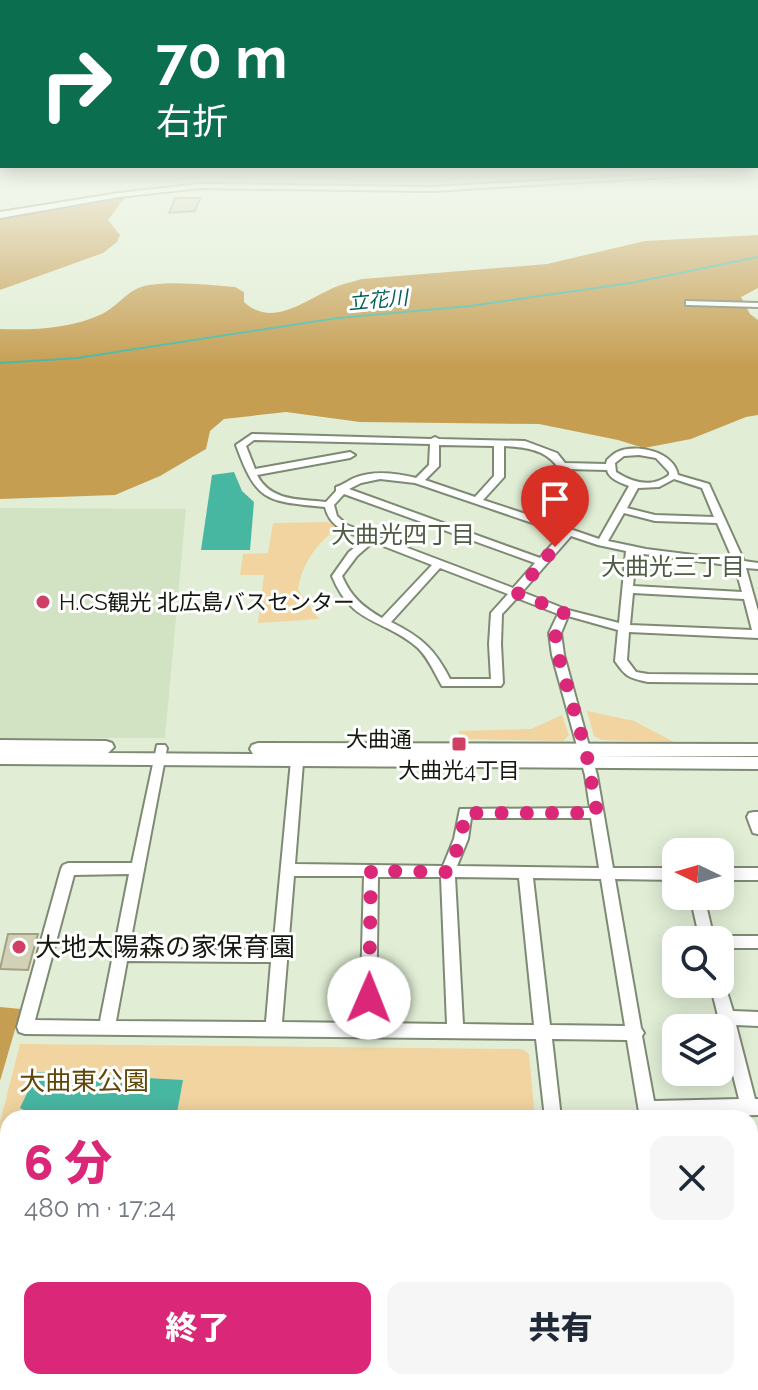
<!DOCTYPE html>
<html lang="ja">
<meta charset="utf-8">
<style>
:root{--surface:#fff;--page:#f6f6f7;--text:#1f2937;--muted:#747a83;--accent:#db2777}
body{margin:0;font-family:Raleway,"Noto Sans JP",sans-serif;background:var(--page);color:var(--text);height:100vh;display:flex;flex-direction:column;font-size:30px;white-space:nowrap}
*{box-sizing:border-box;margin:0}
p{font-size:26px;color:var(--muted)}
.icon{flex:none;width:44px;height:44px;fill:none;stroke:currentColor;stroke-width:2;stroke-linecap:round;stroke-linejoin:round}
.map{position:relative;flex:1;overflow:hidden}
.details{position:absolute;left:0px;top:1110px;width:758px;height:280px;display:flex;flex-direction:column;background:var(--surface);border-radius:24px 24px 0 0;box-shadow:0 4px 20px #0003}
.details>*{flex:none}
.banner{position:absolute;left:0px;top:0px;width:758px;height:168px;box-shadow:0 4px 20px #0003;background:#0b6e4f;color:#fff;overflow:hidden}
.needle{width:52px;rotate:275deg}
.controls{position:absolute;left:662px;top:838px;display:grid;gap:16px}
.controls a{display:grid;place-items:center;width:72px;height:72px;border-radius:16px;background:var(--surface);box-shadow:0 4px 20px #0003;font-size:40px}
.pin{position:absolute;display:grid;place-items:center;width:68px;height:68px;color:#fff;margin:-82px -34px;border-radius:50% 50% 50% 0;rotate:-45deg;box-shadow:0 0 8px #0007}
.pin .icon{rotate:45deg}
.me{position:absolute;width:88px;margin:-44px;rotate:1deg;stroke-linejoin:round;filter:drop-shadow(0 0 6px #0008)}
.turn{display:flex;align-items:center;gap:28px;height:168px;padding:0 24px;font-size:36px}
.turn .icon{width:104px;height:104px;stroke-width:2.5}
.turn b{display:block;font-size:56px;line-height:68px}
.round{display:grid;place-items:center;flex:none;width:84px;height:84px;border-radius:16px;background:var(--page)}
.head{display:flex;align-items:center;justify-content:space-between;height:136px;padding:0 24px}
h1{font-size:48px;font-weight:800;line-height:60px;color:var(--accent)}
.action{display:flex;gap:16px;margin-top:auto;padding:16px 24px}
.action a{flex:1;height:92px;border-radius:16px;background:var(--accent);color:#fff;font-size:32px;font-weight:800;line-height:92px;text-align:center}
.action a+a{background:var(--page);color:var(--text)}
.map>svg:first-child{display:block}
.built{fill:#d2e3c3}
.green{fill:#f1d4a0}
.forest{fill:#c69e52}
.water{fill:#48b7a2}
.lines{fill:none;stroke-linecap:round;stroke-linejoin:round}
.stream{stroke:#48b7a2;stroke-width:2}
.building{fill:#d2d1b6;stroke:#a2a187;stroke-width:2}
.street-casing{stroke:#7e8a73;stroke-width:4}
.secondary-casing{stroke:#7e8a73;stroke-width:4}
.street{fill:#fff;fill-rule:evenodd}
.secondary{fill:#fff;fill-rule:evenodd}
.route{stroke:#db2777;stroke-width:14;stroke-dasharray:0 25.2}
.poi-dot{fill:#d04064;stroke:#fff;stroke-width:3}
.labels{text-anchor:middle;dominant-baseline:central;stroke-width:6;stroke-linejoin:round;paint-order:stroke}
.far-water-label{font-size:20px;font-style:italic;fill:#006052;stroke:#fff}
.poi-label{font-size:22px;fill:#151910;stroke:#fff;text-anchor:start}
.street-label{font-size:22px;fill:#151910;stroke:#fff}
.neighbourhood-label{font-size:24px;fill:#4f5b45;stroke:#fff}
.near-poi-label{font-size:26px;fill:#151910;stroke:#fff;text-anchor:start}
.near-park-label{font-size:26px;fill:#614606;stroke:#fff}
</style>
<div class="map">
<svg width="758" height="1390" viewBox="0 0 758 1390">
<rect width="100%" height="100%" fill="#e1eed5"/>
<!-- built -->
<polygon class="built" points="0,508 186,509 165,738 0,738"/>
<!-- green -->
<g class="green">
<path d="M328,522L338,528C317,543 302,563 298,590L319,619L258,623L264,575H240L243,554L268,553L273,523Z"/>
<polygon points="587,711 634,721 674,742 602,740 594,736"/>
<polygon points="562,715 569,735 563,741 460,739 459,731 531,729"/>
<polygon points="20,1044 522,1049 529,1054 535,1118 8,1118 8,1153 0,1149 0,1122"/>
</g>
<!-- forest -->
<g class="forest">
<polygon points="126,196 108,220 120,235 117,242 103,253 0,290 0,218"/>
<path d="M758,235V288L741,297L750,314L758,320V415L746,417L691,439L644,448L618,440L539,424L360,422L286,412L224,419L210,431L206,449L160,476L115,495L0,499V329C34,330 70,329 102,314C120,305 128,288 149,285C176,281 207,285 235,287L244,292V302C272,328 304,301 331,289C341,284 352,282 362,279L547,264L645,241Z"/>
<polygon points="0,1007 21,1009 0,1081"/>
<polygon points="0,1162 8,1165 8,1382 463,1382 480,1390 0,1390"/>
</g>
<!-- water -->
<g class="water">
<polygon points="234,472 242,491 254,502 250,550 201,550 212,475"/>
<polygon points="37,1072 183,1080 176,1118 39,1118 20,1108"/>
</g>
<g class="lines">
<!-- stream -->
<polyline class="stream" points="0,363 77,358 338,318 470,306 631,283 758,257"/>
</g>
<!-- building -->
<g class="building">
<polygon points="175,198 200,198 195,211 169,213"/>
<polygon points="8,934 38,934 28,970 0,969"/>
</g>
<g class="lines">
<defs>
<g id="street">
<polygon points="686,301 758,303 758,307 689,305 686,305"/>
<path d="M252,434L431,439L435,437L439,439L525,441L557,453L565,463L606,464L607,460C610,457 613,454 617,452C637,443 674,452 678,475L709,484L744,561L758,563V569L746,568L758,611V638L629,632L627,660L636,672L648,674L758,675V683L648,682C629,678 626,677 615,661L618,630L568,616L561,633L564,655L597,775L613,868H676V880L615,879L641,1028L644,1033L642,1036L654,1101L739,1099L710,984H720V978L723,979L733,1011L758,1012V1026L736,1025L755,1099H758V1115L640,1118L627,1040L552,1039L561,1118H545L536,1039L25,1034L19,1032L17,1027L61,869L63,865L68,863H132L157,745H165L167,748L129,949L273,950L292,750L294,747H302L304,750L295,864L443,866L454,839L460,809L590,808L585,775L552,655L549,633L558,614L517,598L502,614L501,644L503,683L501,686H442C434,672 429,659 418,648C384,618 352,626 332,576L349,552L365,539C347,532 330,528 325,507C266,501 257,503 236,445ZM254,440L430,444L429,465L416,478C396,473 374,470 354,478C347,481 343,485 336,487V491L326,502C300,499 271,502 257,475L350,458L355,455L350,452L255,469L246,446ZM439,445L494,446V476L475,497L425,480L439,466ZM504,446C523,447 545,449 557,466L552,496L532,516L483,500L504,477ZM639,455L656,458L669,472V475C652,488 633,483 616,472L615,463L624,456ZM566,469L607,470C609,479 621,483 629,486L599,539L541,519L562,497ZM380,479L415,483L562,533L540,558L349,489L361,483ZM674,479L702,488L714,517L655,515L627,508L638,488L659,487ZM344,494L535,563L513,588L347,525L337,516L334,505ZM624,513L655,521L717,523L733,560L646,549L608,541ZM571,536L598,545L626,551L619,623L568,610L522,592ZM373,542L432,565L382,618C363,607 351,597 342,576L357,556ZM636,553L735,566L742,592L633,586ZM440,568L508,594L491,613L489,644L491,679H450C435,649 421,637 391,622ZM633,593L744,599L752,630L630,625ZM471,818H591L599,868L457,866L468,839ZM129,874L100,1021L35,1020L74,875ZM294,876H364L360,1023L282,1022ZM378,877H441L447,1024L376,1023ZM455,877L519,878L534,1025L463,1024ZM533,878L601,879L625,1026L550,1025ZM127,961L271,962L266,1022L116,1021Z"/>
<polygon points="754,812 758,812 758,834 753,833 747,817 749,813"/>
<rect x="720" y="868" width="38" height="12"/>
<polygon points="690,896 704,896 714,939 720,936 758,936 758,948 720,948 720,940 700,940"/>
<rect x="750" y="1200" width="8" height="18"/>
<rect x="750" y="1324" width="8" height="20"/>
<polygon points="619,1382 639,1382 642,1390 622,1390"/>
</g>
<g id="secondary">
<polygon points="696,172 751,172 432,191 200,188 119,197 0,218 0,212 119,193 200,184 432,187"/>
<polygon points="0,740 106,741 112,743 114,747 108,753 253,754 250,749 252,745 258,743 758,744 758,756 594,756 758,757 758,769 0,764"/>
</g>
</defs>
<!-- street casing -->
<use href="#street" class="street-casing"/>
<!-- secondary casing -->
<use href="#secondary" class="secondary-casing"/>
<!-- street -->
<use href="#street" class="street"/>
<!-- secondary -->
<use href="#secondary" class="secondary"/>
</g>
<!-- sky -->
<linearGradient id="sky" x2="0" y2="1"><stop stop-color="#68b5cc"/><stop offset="0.47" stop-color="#f2f7ec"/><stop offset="1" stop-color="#f2f7ec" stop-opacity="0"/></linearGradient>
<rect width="758" height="367" fill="url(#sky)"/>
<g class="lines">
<!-- route -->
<polyline class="route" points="369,998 371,871 448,872 461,839 465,813 597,813 586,751 558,655 555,633 564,612 517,593 555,547"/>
</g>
<!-- markers -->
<g class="poi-dot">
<circle cx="43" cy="602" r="8"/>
<rect x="451" y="736" width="16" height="16" rx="4"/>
<circle cx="19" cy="947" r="8"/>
</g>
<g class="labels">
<!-- far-water labels -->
<g class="far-water-label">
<text transform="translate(378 300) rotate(-5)">立花川</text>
</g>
<!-- poi labels -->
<g class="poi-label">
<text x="59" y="602">H.CS観光 北広島バスセンター</text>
<text x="459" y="770" text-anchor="middle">大曲光4丁目</text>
</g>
<!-- street labels -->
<g class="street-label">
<text transform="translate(379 739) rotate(1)">大曲通</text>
</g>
<!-- neighbourhood labels -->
<g class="neighbourhood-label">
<text x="403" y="534">大曲光四丁目</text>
<text x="673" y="566">大曲光三丁目</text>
</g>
<!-- near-poi labels -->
<g class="near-poi-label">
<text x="35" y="947">大地太陽森の家保育園</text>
</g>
<!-- near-park labels -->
<g class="near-park-label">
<text x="84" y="1081">大曲東公園</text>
</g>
</g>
</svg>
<div class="controls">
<a><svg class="needle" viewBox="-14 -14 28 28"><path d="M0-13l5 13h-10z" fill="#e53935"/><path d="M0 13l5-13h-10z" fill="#747a83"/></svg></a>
<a><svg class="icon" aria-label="search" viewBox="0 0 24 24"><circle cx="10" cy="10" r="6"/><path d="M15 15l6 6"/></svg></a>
<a><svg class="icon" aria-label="layers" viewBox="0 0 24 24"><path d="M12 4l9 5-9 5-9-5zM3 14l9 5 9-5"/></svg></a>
</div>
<div class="pin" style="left:555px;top:547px;background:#d93025"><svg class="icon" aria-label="arrive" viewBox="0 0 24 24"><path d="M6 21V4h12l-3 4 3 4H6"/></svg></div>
<svg class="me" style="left:369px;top:998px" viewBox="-20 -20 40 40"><circle r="19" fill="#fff"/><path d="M0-13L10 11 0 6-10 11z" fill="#db2777"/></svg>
<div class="banner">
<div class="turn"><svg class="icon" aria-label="right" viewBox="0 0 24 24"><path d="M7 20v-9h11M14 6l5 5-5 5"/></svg><div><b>70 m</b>右折</div></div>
</div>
<section class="details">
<div class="head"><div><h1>6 分</h1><p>480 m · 17:24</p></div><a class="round"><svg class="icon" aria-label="close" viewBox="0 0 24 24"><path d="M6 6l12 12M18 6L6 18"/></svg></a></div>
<div class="action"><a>終了</a><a>共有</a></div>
</section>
</div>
